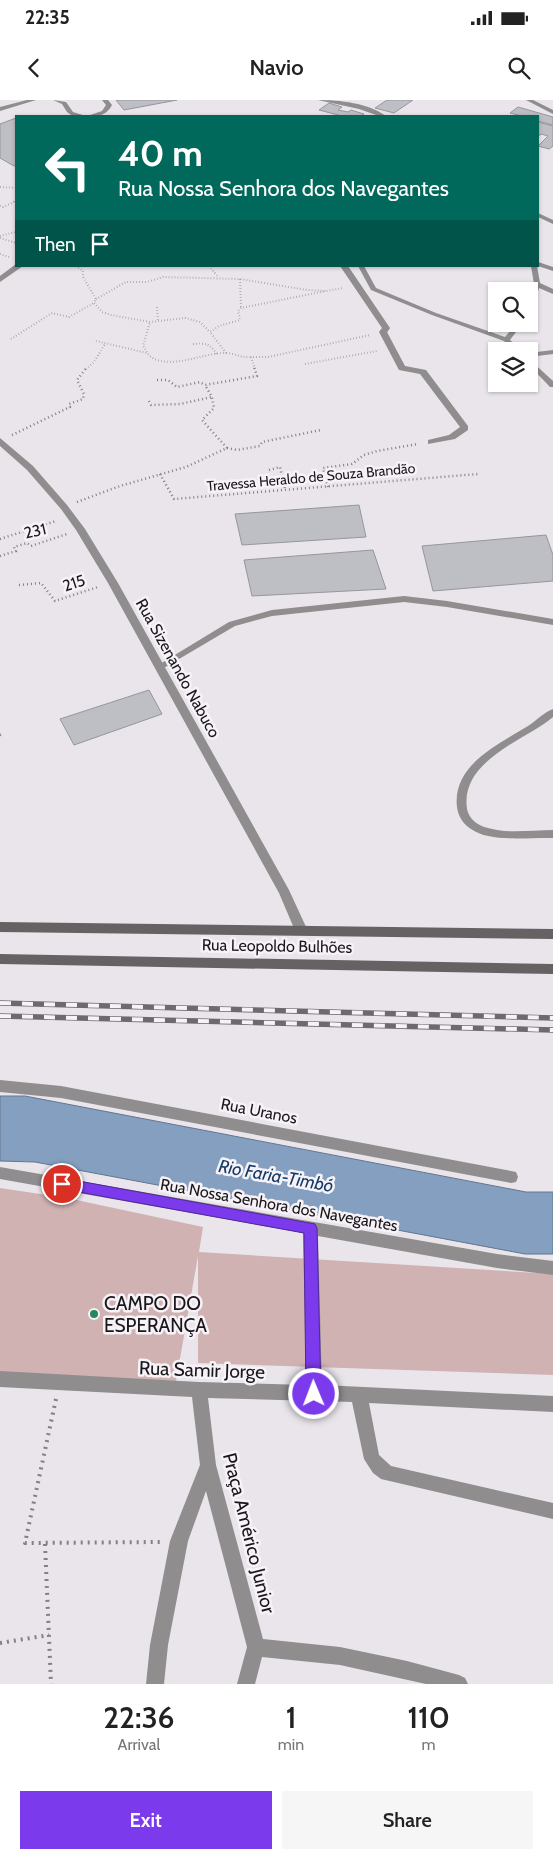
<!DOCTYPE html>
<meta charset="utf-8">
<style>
:root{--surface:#fff;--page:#f6f6f6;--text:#222;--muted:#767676;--accent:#7c3aed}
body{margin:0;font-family:Cabin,sans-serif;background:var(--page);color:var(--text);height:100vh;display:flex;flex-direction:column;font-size:19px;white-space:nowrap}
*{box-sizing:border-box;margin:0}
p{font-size:16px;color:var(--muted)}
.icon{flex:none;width:28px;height:28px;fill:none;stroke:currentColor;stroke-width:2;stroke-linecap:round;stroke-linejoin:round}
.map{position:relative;height:1584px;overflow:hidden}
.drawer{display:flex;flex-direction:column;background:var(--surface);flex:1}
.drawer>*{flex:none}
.hud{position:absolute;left:15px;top:15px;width:524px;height:152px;border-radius:0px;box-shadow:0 1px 4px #0004;background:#00695c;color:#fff;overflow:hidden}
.buttons{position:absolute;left:488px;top:182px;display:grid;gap:10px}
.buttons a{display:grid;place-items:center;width:50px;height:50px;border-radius:0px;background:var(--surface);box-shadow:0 1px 4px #0004;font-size:25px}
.pin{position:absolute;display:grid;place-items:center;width:42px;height:42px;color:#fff;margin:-21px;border:2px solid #fff;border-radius:50%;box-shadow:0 1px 5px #0007}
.me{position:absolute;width:55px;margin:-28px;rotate:359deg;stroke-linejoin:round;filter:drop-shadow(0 0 4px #0008)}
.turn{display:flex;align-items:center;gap:18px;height:105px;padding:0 20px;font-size:22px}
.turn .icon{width:65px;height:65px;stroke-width:2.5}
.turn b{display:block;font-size:35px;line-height:42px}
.then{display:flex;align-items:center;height:48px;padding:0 20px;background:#0003;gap:10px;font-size:19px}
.eta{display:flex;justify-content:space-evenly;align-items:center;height:85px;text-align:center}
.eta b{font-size:30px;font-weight:600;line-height:35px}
.primary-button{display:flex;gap:10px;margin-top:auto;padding:10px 20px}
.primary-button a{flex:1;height:58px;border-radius:0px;background:var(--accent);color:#fff;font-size:20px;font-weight:600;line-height:58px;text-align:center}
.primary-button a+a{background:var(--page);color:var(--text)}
.status{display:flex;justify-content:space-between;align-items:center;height:35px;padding:0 25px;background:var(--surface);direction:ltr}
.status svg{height:14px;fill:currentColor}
header{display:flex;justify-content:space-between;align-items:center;height:65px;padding:0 20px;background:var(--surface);font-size:22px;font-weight:600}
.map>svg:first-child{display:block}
.green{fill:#d0b2b3}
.water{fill:#849fbf;stroke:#64768d}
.building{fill:#bebfc5;stroke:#96969c}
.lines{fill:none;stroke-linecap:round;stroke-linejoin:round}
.path-far3{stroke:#838084;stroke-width:2;stroke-dasharray:0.5 2.5;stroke-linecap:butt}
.path-far2{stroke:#838084;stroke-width:2.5;stroke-dasharray:1 3;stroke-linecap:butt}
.path-far1{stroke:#838084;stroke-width:3;stroke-dasharray:1 4;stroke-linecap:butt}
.path{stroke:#838084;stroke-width:4;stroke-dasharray:2 5;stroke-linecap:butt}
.service{fill:#8f8d8e;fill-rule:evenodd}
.pedestrian{fill:#8f8d8e;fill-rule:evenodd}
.minor{fill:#8f8d8e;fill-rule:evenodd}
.secondary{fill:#666264;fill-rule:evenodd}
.rail-casing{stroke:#6d6a6d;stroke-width:5.5}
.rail{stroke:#f6f2f8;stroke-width:4;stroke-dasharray:11;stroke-linecap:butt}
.route{fill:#7c3aed;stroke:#51269a}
.poi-dot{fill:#27875f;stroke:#f6f2f8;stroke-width:2}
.labels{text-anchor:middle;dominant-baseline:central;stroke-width:5;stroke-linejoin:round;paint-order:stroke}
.far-street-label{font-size:14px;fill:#191719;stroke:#f6f2f8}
.street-label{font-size:16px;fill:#191719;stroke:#f6f2f8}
.water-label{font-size:18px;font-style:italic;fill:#143b66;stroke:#f6f2f8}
.near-poi-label{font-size:19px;fill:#191719;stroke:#f6f2f8;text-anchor:start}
.near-street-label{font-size:19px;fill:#191719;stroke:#f6f2f8}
</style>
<div class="status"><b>22:35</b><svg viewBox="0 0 49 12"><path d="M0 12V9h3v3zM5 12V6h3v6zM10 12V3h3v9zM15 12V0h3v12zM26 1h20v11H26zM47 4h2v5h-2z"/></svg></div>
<header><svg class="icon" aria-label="back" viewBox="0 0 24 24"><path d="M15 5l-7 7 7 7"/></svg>Navio<svg class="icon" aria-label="search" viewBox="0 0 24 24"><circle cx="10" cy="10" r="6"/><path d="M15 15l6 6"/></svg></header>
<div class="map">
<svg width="553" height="1584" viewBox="0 0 553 1584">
<rect width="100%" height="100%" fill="#e9e5eb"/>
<!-- green -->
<polygon class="green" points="0,1088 67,1098 203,1127 199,1152 553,1174 553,1275 198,1263 198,1156 175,1287 0,1276"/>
<!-- water -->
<polygon class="water" points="0,996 25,996 526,1092 553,1092 553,1154 525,1154 35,1062 0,1061"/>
<!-- building -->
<g class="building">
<polygon points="116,0 177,0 124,10"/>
<polygon points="387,0 413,0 394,13 375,8"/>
<polygon points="329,3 342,7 338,10 348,12 351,10 364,14 361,16 342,16 319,10"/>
<polygon points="518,7 553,17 553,25 538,21 538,16 522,16 510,13"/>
<polygon points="16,18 16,65 14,66 0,58 0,24"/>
<polygon points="538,22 553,26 553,46 549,49 538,46 548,36 541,34 538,37"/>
<polygon points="359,405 366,437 242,445 235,414"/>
<polygon points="546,435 553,455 553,481 433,491 422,446"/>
<polygon points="373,450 386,489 252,496 244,460"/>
<polygon points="149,590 162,614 74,645 60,619"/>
</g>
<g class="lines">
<!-- path-far3 -->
<g class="path-far3">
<polyline points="0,87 16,88"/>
<polyline points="0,106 3,107 14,102 16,103"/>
<polyline points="0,136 16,132"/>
<polyline points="0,138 16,143"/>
<polyline points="0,154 9,157"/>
<polyline points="76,166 83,171 83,177 96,199 94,203 102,212 111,215 150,222 185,218 200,222 210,232"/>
<polyline points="209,166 218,177"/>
<polyline points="240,179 241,208"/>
<polyline points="96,199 126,182 147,182 163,177 240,179 307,190 326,191 343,188"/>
<polyline points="157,207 158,221"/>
<polyline points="11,239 52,213 69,217 94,203"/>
<path d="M96,241L147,253C163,273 202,253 225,253C234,253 240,258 251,257"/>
<path d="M193,244C206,243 210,243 217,255"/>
<polyline points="147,252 143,246 150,222"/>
<polyline points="226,253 210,232 219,226 240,220 238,211 241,208 326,191"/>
<polyline points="305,264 377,251"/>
<polyline points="86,269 94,262 105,244"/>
<polyline points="255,269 251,257 268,257 370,235"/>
</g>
<!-- path-far2 -->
<g class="path-far2">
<polyline points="157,280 168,280 177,287 200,282 205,285"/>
<polyline points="149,301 151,305 180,304 212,297"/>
<polyline points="12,335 70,307 69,304 83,299 84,294 77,280 87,267"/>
<polyline points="227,348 202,320 214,308 212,297 205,285 257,276 254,267"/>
<polyline points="227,348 237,350 260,346 262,342 321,330"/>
<polyline points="269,370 280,367 285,390"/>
<polyline points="160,374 174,399 478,374"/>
<polyline points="328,387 323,368 352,364 364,355 377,351 418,344"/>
<polyline points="77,402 120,386 186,367 227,348"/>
<polyline points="0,439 56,421"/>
<polyline points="0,456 16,451 14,447 27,443 31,446 67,434"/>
<polyline points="19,485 41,483 55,501 98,487"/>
</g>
<!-- path-far1 -->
<polyline class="path-far1" points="0,635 2,634"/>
<!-- path -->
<g class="path">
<polyline points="56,1299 25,1443 161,1442"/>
<polyline points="45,1444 51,1584"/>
<polyline points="0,1543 49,1535"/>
</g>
<!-- service -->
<g class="service">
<polygon points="27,0 36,0 0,11 0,7"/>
<polygon points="53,0 66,2 73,12 86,16 71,15 67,12 62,4"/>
<path d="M102,0H108L112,5C106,16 99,16 87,16L102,11L106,5Z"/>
<path d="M318,0C340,0 368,3 386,16H379L359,9Z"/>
<polygon points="526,0 533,0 553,10 553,14"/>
<polygon points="538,113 553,120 553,124 538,117"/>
<polygon points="538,162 553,167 553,171 538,166"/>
<polygon points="358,166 364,166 376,188 436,213 505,237 516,224 522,224 510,240 522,251 515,251 504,241 432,215 371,190"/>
<polygon points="531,166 537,166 540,183 553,189 553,194 539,188 532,211 529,213 529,201 534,184"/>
<polygon points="553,250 553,254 529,257 529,253"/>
<polygon points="529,259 553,281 553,287 550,287 529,265"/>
<polygon points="404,496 447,501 553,519 553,525 447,507 404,502 272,516 235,526 162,569 159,570 155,567 229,522 272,510"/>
<path d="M553,609V617L548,621C519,642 460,663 467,709C469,719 478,726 488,728C508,734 532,730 553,730V738C530,737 490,743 471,729C463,724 458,716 457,707C452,665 499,644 528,626C536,621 544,612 553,609Z"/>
</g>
<!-- pedestrian -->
<polygon class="pedestrian" points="383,229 387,232 405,266 426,270 468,326 468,330 455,339 428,344 428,340 449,335 460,327 420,274 399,270 379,232"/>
<!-- minor -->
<g class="minor">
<polygon points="16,164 16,166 23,166 0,182 0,176"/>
<polygon points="340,166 348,166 390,228 386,234 379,232 382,228"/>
<polygon points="0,338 33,366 67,405 85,429 118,483 289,790 307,829 306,833 296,833 279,793 108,483 76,430 61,409 27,370 0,346"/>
<polygon points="0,980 61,986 511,1071 516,1072 518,1077 516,1082 511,1083 61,998 0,992"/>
<polygon points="0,1067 497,1154 553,1161 553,1175 497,1168 318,1136 322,1285 553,1296 553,1312 369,1303 379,1355 391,1366 553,1403 553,1419 381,1379 373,1373 364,1359 352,1302 208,1298 216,1365 263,1539 340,1547 407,1561 459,1575 465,1578 468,1584 426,1584 340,1565 262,1557 255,1584 237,1584 247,1547 206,1391 188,1441 168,1545 164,1584 146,1584 150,1545 170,1441 200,1365 192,1297 0,1287 0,1271 199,1282 306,1285 303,1133 0,1079"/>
</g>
<!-- secondary -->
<g class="secondary">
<polygon points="0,822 553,829 553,839 0,832"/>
<polygon points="0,854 553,864 553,874 0,864"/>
</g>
<defs>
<g id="rail">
<polyline points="0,903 553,918"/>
<polyline points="0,916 553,930"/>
</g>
</defs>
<!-- rail casing -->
<use href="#rail" class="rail-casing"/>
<!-- rail -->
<use href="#rail" class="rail"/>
</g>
<!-- route -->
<polygon class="route" points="62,1078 315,1124 317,1128 321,1294 319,1299 314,1301 309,1299 306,1294 304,1133 62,1089 58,1088 56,1084 58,1079"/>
<!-- markers -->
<circle class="poi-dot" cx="94" cy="1214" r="5"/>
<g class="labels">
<!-- far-street labels -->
<g class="far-street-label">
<text transform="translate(311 377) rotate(-5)">Travessa Heraldo de Souza Brandão</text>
</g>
<!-- street labels -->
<g class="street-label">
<text transform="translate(35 431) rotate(-13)">231</text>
<text transform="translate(74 483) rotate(-18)">215</text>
<text transform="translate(178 568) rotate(61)">Rua Sizenando Nabuco</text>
<text transform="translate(277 846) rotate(1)">Rua Leopoldo Bulhões</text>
<text transform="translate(259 1011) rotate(11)">Rua Uranos</text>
<text transform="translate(279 1105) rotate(10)">Rua Nossa Senhora dos Navegantes</text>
</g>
<!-- water labels -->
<g class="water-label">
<text transform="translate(276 1076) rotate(10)">Rio Faria-Timbó</text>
</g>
<!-- near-poi labels -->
<g class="near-poi-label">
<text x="104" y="1203">CAMPO DO<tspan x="104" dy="22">ESPERANÇA</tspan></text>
</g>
<!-- near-street labels -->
<g class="near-street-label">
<text transform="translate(202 1270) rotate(2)">Rua Samir Jorge</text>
<text transform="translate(249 1433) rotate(76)">Praça Américo Junior</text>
</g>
</g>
</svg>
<div class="buttons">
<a><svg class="icon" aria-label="search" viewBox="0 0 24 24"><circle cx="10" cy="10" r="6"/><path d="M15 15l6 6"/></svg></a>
<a><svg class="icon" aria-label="layers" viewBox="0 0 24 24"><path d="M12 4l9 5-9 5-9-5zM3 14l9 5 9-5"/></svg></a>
</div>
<div class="pin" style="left:62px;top:1084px;background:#d93025"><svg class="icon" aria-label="arrive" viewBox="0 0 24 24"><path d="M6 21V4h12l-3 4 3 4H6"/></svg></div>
<svg class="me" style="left:314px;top:1294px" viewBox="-20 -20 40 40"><circle r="17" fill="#7c3aed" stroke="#fff" stroke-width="3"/><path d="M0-11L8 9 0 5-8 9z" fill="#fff"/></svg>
<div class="hud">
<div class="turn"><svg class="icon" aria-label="left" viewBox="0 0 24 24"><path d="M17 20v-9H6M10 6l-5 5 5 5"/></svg><div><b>40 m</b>Rua Nossa Senhora dos Navegantes</div></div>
<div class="then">Then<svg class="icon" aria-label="arrive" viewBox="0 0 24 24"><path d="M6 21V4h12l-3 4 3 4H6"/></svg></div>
</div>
</div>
<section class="drawer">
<div class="eta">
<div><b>22:36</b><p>Arrival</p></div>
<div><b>1</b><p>min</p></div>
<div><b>110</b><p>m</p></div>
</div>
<div class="primary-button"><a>Exit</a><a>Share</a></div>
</section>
